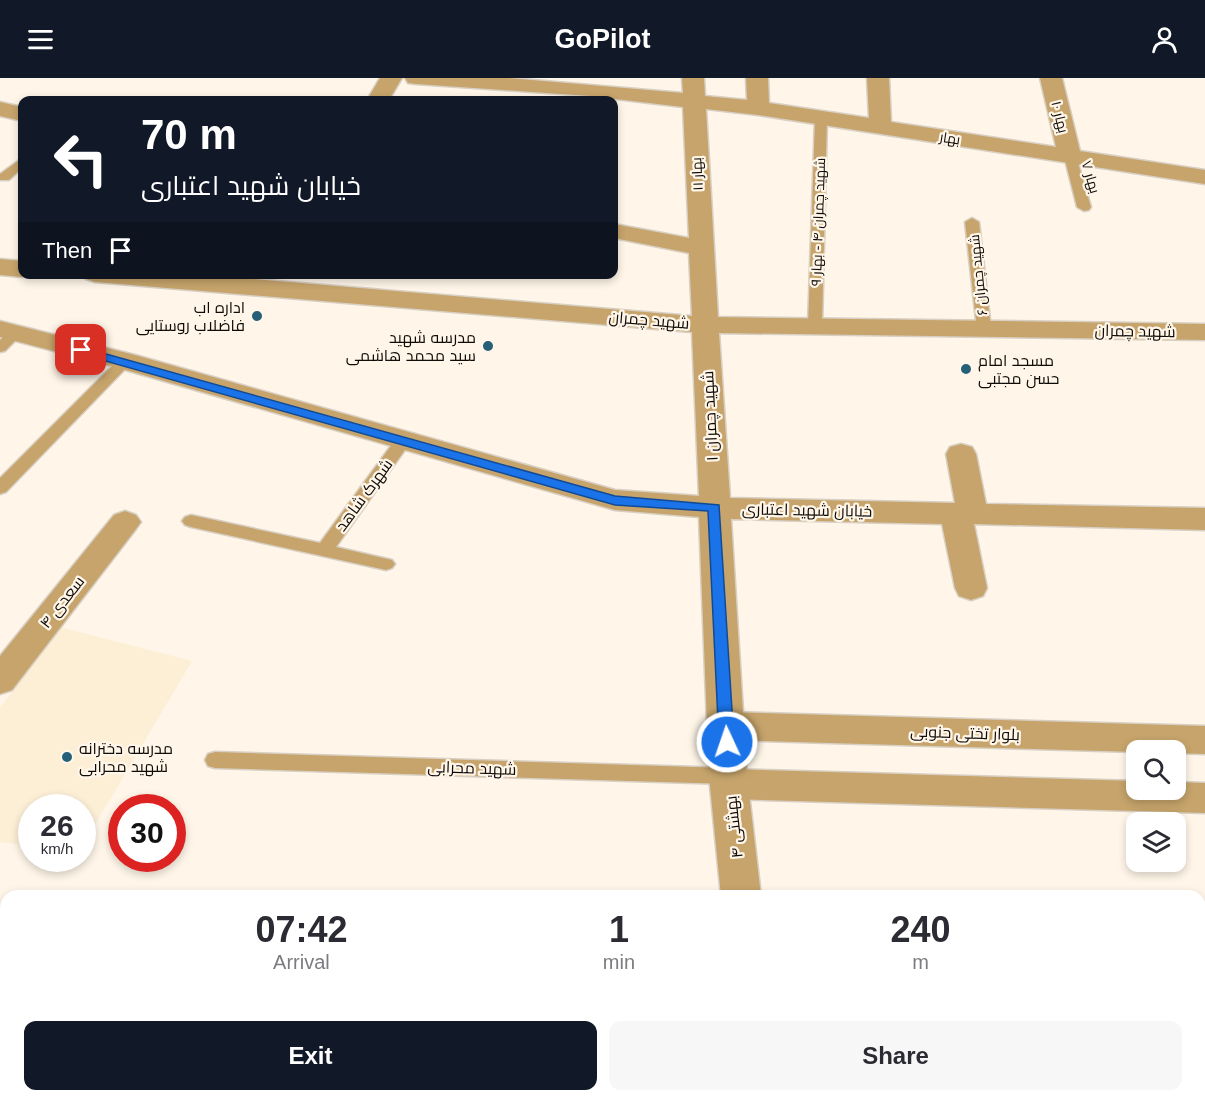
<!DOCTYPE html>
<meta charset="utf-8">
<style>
:root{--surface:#fff;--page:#f7f7f7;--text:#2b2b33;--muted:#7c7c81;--accent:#111827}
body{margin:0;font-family:Helvetica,Cairo,sans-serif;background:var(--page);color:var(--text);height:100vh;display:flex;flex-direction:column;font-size:22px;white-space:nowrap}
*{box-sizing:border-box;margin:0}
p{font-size:20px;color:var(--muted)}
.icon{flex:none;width:33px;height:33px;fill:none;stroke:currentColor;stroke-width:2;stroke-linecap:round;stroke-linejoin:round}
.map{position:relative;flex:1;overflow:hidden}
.drawer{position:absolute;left:0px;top:812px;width:1206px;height:212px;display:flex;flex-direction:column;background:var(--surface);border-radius:18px 18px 0 0;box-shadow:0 3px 9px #0003}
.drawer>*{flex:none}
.top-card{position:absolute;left:18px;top:18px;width:600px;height:183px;border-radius:12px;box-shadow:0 3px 9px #0003;background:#111827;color:#fff;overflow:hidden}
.controls{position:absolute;left:1126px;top:662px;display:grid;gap:12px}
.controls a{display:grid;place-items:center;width:60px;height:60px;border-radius:12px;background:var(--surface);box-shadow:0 3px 9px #0003;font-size:30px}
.speed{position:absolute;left:18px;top:716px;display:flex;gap:12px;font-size:30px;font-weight:700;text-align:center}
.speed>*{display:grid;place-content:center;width:78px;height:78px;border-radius:50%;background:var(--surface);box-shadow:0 3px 9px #0003;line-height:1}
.speed small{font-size:15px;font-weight:400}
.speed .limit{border:9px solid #d22;background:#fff;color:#111}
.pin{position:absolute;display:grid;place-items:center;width:51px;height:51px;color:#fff;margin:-26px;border-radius:12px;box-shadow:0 3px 9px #0006}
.me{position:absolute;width:66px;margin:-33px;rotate:357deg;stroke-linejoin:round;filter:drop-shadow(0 0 4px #0008)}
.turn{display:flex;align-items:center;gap:21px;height:126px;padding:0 24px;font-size:27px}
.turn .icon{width:78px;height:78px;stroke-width:2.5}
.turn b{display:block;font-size:42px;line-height:51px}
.then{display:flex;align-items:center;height:57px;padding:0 24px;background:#0003;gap:12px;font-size:22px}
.eta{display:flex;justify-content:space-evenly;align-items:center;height:102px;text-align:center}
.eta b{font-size:36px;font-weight:700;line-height:42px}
.action{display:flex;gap:12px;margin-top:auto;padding:12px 24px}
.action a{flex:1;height:69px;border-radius:12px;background:var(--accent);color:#fff;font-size:24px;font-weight:700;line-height:69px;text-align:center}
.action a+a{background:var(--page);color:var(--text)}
header{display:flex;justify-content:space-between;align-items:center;height:78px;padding:0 24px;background:var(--accent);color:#fff;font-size:27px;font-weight:700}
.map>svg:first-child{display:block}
.built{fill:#fdeed6}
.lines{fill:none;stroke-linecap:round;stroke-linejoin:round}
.service-casing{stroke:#d9d0c5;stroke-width:3}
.minor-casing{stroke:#d9d0c5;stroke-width:3}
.tertiary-casing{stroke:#d9d0c5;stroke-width:3}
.service{fill:#c6a46b;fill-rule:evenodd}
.minor{fill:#c6a46b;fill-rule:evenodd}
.tertiary{fill:#c6a46b;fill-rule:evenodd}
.route{fill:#1a73e8;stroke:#114b97;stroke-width:1.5}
.poi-dot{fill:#255f78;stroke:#fff6e9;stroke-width:2}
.labels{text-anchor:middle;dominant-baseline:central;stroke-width:4.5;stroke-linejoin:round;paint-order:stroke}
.far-street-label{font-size:14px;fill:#0f0b06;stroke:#fff6e9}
.poi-label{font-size:16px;fill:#0f0b06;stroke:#fff6e9;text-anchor:end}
.street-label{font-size:16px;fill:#0f0b06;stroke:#fff6e9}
</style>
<header><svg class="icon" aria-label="menu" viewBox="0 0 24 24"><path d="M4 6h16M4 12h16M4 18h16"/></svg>GoPilot<svg class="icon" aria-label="person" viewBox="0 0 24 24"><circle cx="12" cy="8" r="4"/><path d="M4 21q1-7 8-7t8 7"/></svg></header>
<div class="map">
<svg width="1205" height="1022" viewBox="0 0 1205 1022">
<rect width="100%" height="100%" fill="#fff6e9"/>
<!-- built -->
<polygon class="built" points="60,549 192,583 83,767 82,729 32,729 31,768 0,764 0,630"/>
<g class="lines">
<defs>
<g id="service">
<polygon points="821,36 827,40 822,249 815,253 808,249 815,40"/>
<polygon points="1070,74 1076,78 1091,129 1089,132 1084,133 1077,129 1064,78"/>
<polygon points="22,80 22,90 9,102 0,102 0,96"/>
<polygon points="972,140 979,144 991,251 984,255 977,251 965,144"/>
<polygon points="16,251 23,255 5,273 0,274 0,262 11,252"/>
<polygon points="125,278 133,283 130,286 6,414 0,416 0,400 120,280"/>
<polygon points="404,357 412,362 336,469 392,482 395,486 392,490 386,492 191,449 185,447 182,443 185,439 191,437 320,465 398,358"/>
<polygon points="215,674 728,690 735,692 738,698 735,704 728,706 215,690 208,688 205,682 208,676"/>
<polygon points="80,1017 104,1017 102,1022 78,1022"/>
<polygon points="318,1017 342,1017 340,1022 316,1022"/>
<polygon points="422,1017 446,1017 445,1022 421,1022"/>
<polygon points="1061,1017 1085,1017 1086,1022 1062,1022"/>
</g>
<g id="minor">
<polygon points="380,0 402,0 389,22 367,22"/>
<polygon points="405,0 509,0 683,15 682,0 704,0 705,18 747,22 746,0 768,0 769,25 869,40 867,0 889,0 891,44 1056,69 1040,0 1062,0 1080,73 1205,92 1205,106 758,37 706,31 718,239 1205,246 1205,262 719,255 730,420 955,425 946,376 950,369 961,366 972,369 976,376 986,426 1205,430 1205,452 974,446 987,510 983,518 971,522 959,518 955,510 942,446 731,441 747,698 761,818 721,818 709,698 699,439 615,432 115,289 0,259 0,243 135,277 615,412 699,418 692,254 95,204 86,201 82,196 194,196 692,238 689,175 614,160 614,146 689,160 683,29 590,18 416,6 408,5"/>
<polygon points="0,24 22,29 22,43 0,38"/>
<polygon points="0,181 22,183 22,196 31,196 22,199 0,197"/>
<polygon points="125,433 136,437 141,444 136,451 12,612 0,616 0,578 114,437"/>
<polygon points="740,1017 784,1017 785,1022 741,1022"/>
</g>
<g id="tertiary">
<polygon points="726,634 1205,648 1205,676 1176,675 1176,672 1137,672 1137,674 726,662 713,658 708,648 713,638"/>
<polygon points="729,691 1137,703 1137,711 1176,711 1176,704 1205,705 1205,735 729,721 716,717 710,706 716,695"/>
</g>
</defs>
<!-- service casing -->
<use href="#service" class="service-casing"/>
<!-- minor casing -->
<use href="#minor" class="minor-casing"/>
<!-- tertiary casing -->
<use href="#tertiary" class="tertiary-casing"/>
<!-- service -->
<use href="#service" class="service"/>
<!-- minor -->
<use href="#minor" class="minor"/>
<!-- tertiary -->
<use href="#tertiary" class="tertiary"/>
</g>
<!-- route -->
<polygon class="route" points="81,269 615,418 719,427 734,664 732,669 721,669 719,664 708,433 615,427 77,275 77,270"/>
<!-- markers -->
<g class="poi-dot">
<circle cx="257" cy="238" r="6"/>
<circle cx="488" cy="268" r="6"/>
<circle cx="966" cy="291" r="6"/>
<circle cx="67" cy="679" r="6"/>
</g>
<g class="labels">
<!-- far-street labels -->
<g class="far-street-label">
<text transform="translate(1060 39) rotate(76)">بهار ۱۰</text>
<text transform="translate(950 60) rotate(9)">بهار</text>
<text transform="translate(697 96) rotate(-93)">بهار ۱۱</text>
<text transform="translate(1091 99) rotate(74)">بهار ۷</text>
<text transform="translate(818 144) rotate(-88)">شهید چمران ۴ - بهار ۹</text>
<text transform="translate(978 197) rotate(-96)">شهید چمران ۶</text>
</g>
<!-- poi labels -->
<g class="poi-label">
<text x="245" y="229">اداره اب<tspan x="245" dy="18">فاضلاب روستایی</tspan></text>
<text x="476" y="259">مدرسه شهید<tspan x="476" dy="18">سید محمد هاشمی</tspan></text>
<text x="978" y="282" text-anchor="start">مسجد امام<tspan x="978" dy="18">حسن مجتبی</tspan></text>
<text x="79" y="670" text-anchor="start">مدرسه دخترانه<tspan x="79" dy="18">شهید محرابی</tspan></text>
</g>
<!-- street labels -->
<g class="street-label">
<text transform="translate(649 242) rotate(5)">شهید چمران</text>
<text transform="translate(1135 253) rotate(1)">شهید چمران</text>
<text transform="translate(710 338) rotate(-93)">شهید چمران ۱</text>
<text transform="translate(364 417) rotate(-54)">شهرک شاهد</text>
<text transform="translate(807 432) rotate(1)">خیابان شهید اعتباری</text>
<text transform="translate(62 524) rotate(-52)">سعدی ۴</text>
<text transform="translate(965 655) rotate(2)">بلوار تختی جنوبی</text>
<text transform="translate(472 690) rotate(2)">شهید محرابی</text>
<text transform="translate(734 749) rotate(-96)">بهشتی ۴</text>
</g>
</g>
</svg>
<div class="controls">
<a><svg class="icon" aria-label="search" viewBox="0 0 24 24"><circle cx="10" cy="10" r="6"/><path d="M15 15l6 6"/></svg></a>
<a><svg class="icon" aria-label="layers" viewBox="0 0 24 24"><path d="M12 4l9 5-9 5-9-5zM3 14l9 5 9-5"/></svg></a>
</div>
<div class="speed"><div>26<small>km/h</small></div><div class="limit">30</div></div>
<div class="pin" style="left:81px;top:272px;background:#d93025"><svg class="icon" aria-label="arrive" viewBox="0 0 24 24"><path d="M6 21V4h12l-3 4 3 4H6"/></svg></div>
<svg class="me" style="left:727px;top:664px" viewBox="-20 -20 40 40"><circle r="17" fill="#1a73e8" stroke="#fff" stroke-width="3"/><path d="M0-11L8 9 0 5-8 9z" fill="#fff"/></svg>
<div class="top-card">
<div class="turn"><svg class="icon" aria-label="left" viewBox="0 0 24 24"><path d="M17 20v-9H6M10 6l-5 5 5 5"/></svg><div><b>70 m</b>خیابان شهید اعتباری</div></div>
<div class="then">Then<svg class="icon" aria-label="arrive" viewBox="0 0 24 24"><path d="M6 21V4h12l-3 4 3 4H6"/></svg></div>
</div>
<section class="drawer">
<div class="eta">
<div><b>07:42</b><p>Arrival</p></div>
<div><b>1</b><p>min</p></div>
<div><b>240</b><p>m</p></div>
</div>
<div class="action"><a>Exit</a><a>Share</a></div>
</section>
</div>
